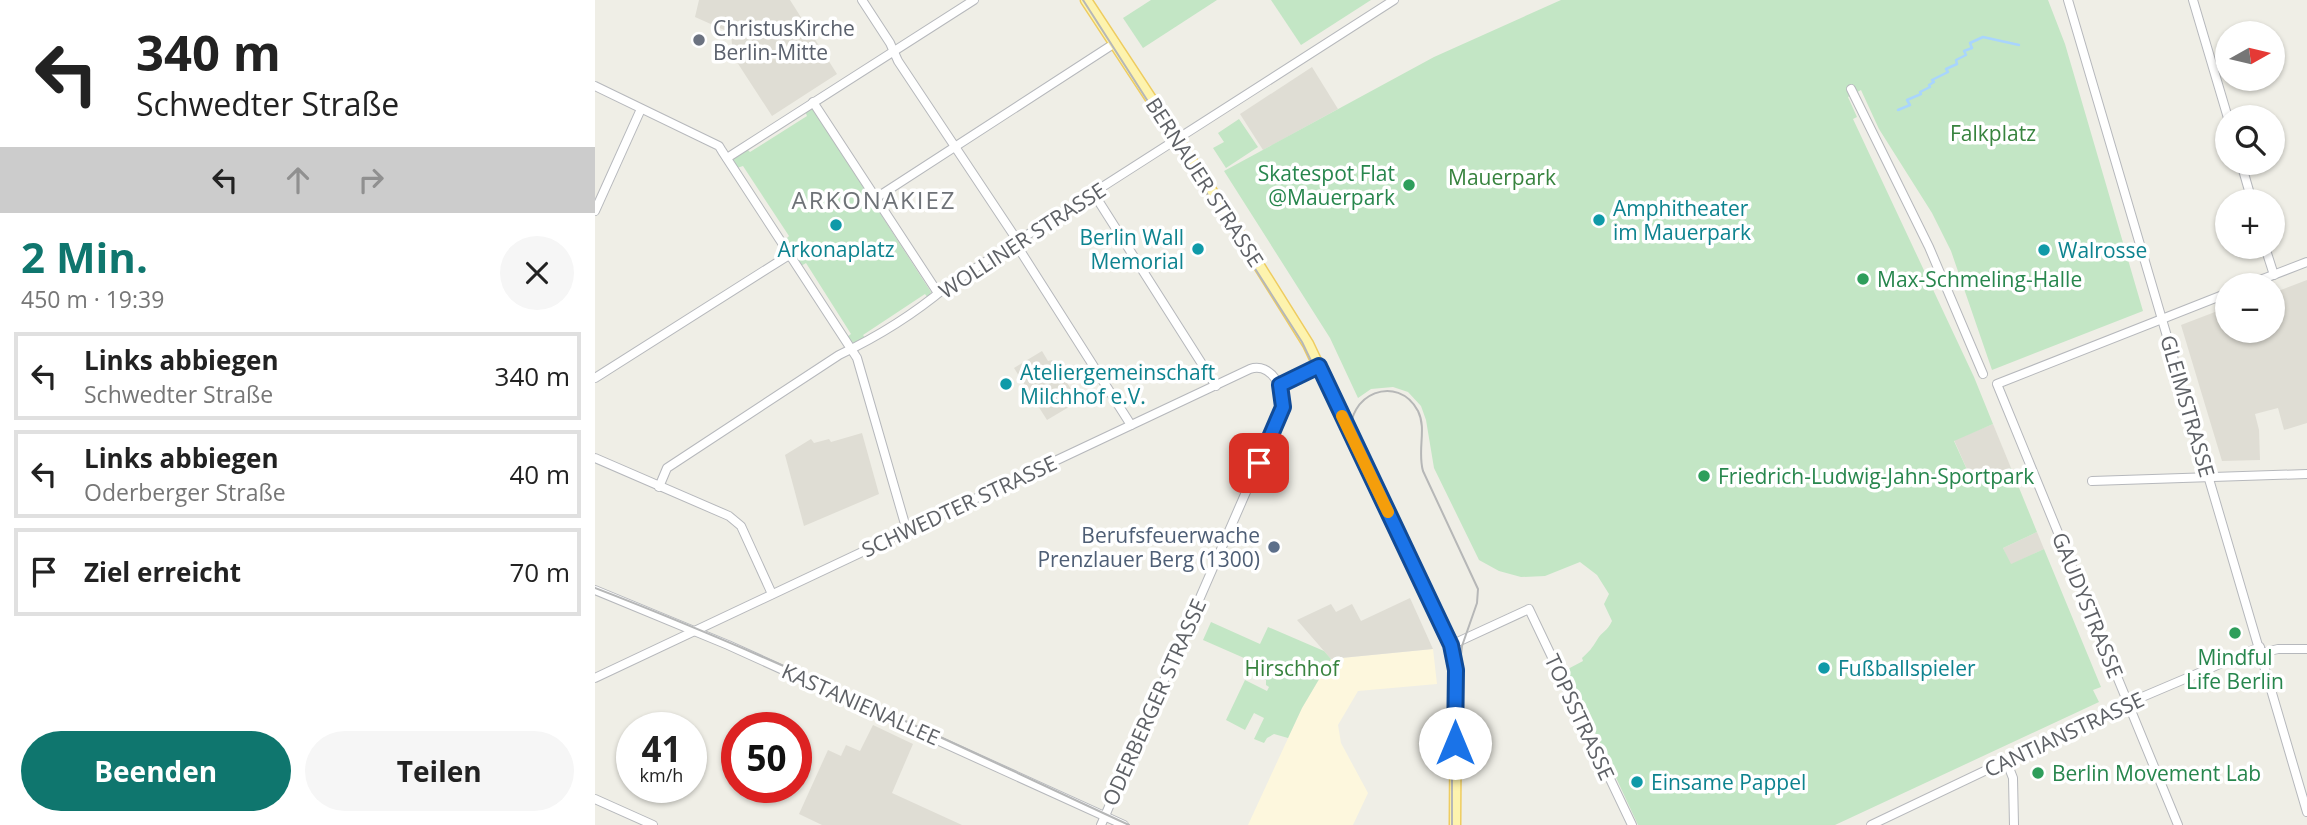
<!DOCTYPE html>
<html lang="de">
<meta charset="utf-8">
<style>
:root{--surface:#fff;--page:#f6f6f6;--text:#222;--muted:#767676;--line:#e0e0e0;--accent:#0f766e}
body{margin:0;font-family:"Open Sans",sans-serif;background:var(--page);color:var(--text);height:100vh;display:flex;flex-direction:column;font-size:26px;white-space:nowrap}
*{box-sizing:border-box;margin:0}
p{font-size:23px;color:var(--muted)}
.icon{flex:none;width:38px;height:38px;fill:none;stroke:currentColor;stroke-width:2;stroke-linecap:round;stroke-linejoin:round}
.map{position:relative;flex:1;overflow:hidden}
.sheet{display:flex;flex-direction:column;background:var(--surface);width:595px}
.sheet>*{flex:none}
.top-card{background:#fff;color:var(--text);overflow:hidden}
.needle{width:46px;rotate:82deg}
.controls{position:absolute;left:1620px;top:21px;display:grid;gap:14px}
.controls a{display:grid;place-items:center;width:70px;height:70px;border-radius:50%;background:var(--surface);box-shadow:0 2px 5px #0004;font-size:35px}
.speed{position:absolute;left:21px;top:712px;display:flex;gap:14px;font-size:35px;font-weight:700;text-align:center}
.speed>*{display:grid;place-content:center;width:91px;height:91px;border-radius:50%;background:var(--surface);box-shadow:0 2px 5px #0004;line-height:1}
.speed small{font-size:18px;font-weight:400}
.speed .limit{border:10px solid #d22;background:#fff;color:#111}
.pin{position:absolute;display:grid;place-items:center;width:60px;height:60px;color:#fff;margin:-30px;border-radius:14px;box-shadow:0 4px 10px #0006}
.me{position:absolute;width:77px;margin:-38px;rotate:0deg;stroke-linejoin:round;filter:drop-shadow(0 0 5px #0008)}
.turn{display:flex;align-items:center;gap:24px;height:147px;padding:0 21px;font-size:32px}
.turn .icon{width:91px;height:91px;stroke-width:2.5}
.turn b{display:block;font-size:49px;line-height:60px}
.lanes{display:flex;align-items:center;height:66px;padding:0 21px;background:#0003;justify-content:center;gap:35px;direction:ltr}
.lanes .off{opacity:.35}
.round{display:grid;place-items:center;flex:none;width:74px;height:74px;border-radius:37px;background:var(--page)}
.overview{display:flex;align-items:center;justify-content:space-between;height:119px;padding:0 21px}
h1{font-size:42px;font-weight:700;line-height:52px;color:var(--accent)}
.action{display:flex;gap:14px;margin-top:auto;padding:14px 21px}
.action a{flex:1;height:80px;border-radius:42px;background:var(--accent);color:#fff;font-size:28px;font-weight:700;line-height:80px;text-align:center}
.action a+a{background:var(--page);color:var(--text)}
ul{padding:0;list-style:none}
li{display:flex;align-items:center;gap:21px;height:88px;margin:0 14px 10px;padding:0 7px;border:4px solid var(--line);border-radius:0px}
li div{flex:1}
li b{display:block;font-size:26px}
li em{font-style:normal}
main{display:flex;flex:1;min-height:0}
.map>svg:first-child{display:block}
.commercial{fill:#fdf7dd}
.education{fill:#dfddd4}
.green{fill:#c3e6c5}
.lines{fill:none;stroke-linecap:round;stroke-linejoin:round}
.stream{stroke:#a9d5fd;stroke-width:2.5}
.minor-casing{stroke:#b6b8bc;stroke-width:10}
.major-casing{stroke:#eecc60;stroke-width:13}
.minor{stroke:#fff;stroke-width:8}
.major{stroke:#fdf3ae;stroke-width:10}
.tram{stroke:#b6b7b7;stroke-width:2}
.route-casing{stroke:#114b97;stroke-width:18}
.route{stroke:#1a73e8;stroke-width:12}
.slow{stroke:#f59e0b;stroke-width:12}
.worship-dot{fill:#6b7280;stroke:#fff;stroke-width:2.5}
.leisure-dot{fill:#2e9e5b;stroke:#fff;stroke-width:2.5}
.culture-dot{fill:#0f9aa8;stroke:#fff;stroke-width:2.5}
.service-dot{fill:#5c6f8a;stroke:#fff;stroke-width:2.5}
.labels{text-anchor:middle;dominant-baseline:central;stroke-width:7;stroke-linejoin:round;paint-order:stroke}
.worship-label{font-size:21px;fill:#5b616d;stroke:#fff;text-anchor:start}
.park-label{font-size:21px;fill:#37833e;stroke:#fff}
.leisure-label{font-size:21px;fill:#27864d;stroke:#fff;text-anchor:start}
.street-label{font-size:21px;fill:#5e6166;stroke:#fff}
.culture-label{font-size:21px;fill:#0d838f;stroke:#fff;text-anchor:start}
.service-label{font-size:21px;fill:#4e5e75;stroke:#fff;text-anchor:end}
.quarter-label{font-size:24px;letter-spacing:2px;fill:#6f7378;stroke:#fff}
</style>
<main>
<section class="sheet">
<div class="top-card">
<div class="turn"><svg class="icon" aria-label="left" viewBox="0 0 24 24"><path d="M17 20v-9H6M10 6l-5 5 5 5"/></svg><div><b>340 m</b>Schwedter Straße</div></div>
<div class="lanes"><svg class="icon" aria-label="left" viewBox="0 0 24 24"><path d="M17 20v-9H6M10 6l-5 5 5 5"/></svg><svg class="icon off" aria-label="ahead" viewBox="0 0 24 24"><path d="M12 20V5M6 11l6-6 6 6"/></svg><svg class="icon off" aria-label="right" viewBox="0 0 24 24"><path d="M7 20v-9h11M14 6l5 5-5 5"/></svg></div>
</div>
<div class="overview"><div><h1>2 Min.</h1><p>450 m · 19:39</p></div><a class="round"><svg class="icon" aria-label="close" viewBox="0 0 24 24"><path d="M6 6l12 12M18 6L6 18"/></svg></a></div>
<ul>
<li><svg class="icon" aria-label="left" viewBox="0 0 24 24"><path d="M17 20v-9H6M10 6l-5 5 5 5"/></svg><div><b>Links abbiegen</b><p>Schwedter Straße</p></div><em>340 m</em></li>
<li><svg class="icon" aria-label="left" viewBox="0 0 24 24"><path d="M17 20v-9H6M10 6l-5 5 5 5"/></svg><div><b>Links abbiegen</b><p>Oderberger Straße</p></div><em>40 m</em></li>
<li><svg class="icon" aria-label="arrive" viewBox="0 0 24 24"><path d="M6 21V4h12l-3 4 3 4H6"/></svg><div><b>Ziel erreicht</b></div><em>70 m</em></li>
</ul>
<div class="action"><a>Beenden</a><a>Teilen</a></div>
</section>
<div class="map">
<svg width="1712" height="825" viewBox="0 0 1712 825">
<rect width="100%" height="100%" fill="#efeee6"/>
<!-- commercial -->
<polygon class="commercial" points="838,649 842,684 763,691 743,725 746,743 773,793 758,825 653,825 707,708 736,659"/>
<!-- education -->
<g class="education">
<polygon points="104,0 195,0 242,74 177,116 138,56 136,33 100,17"/>
<polygon points="717,67 743,109 668,150 645,114"/>
<polygon points="1712,280 1712,423 1689,430 1683,408 1660,414 1664,430 1665,460 1627,461 1586,325 1633,307 1633,331 1678,331 1678,293"/>
<polygon points="447,351 453,361 457,360 484,401 452,420 419,368"/>
<polygon points="1398,424 1416,468 1378,483 1359,440"/>
<polygon points="267,433 284,494 209,526 190,455 216,439 219,443 234,439 236,442"/>
<polygon points="1442,532 1449,549 1415,565 1408,548"/>
<polygon points="815,598 838,649 736,659 702,620 736,604 741,612 757,604 766,621"/>
<polygon points="278,725 318,744 297,793 367,825 227,825 204,814 233,750 246,756 251,745 265,751"/>
</g>
<!-- green -->
<g class="green">
<polygon points="556,0 622,0 548,48 528,18"/>
<polygon points="676,0 776,0 706,45"/>
<path d="M966,0H1453L1470,44L1548,311L1397,370L1356,251L1337,213L1284,129L1266,90L1253,97L1262,117L1258,119L1379,377L1398,424L1359,441L1378,483L1416,468L1442,532L1408,548L1416,564L1449,549L1506,687L1498,690L1504,702L1240,825H1043L971,670L988,661L987,658C995,651 997,648 1002,640C1007,631 1012,632 1017,621L1009,604L1014,594L1002,575L985,562L950,576L926,577L904,571L884,560L839,468L831,420L826,406L813,392L798,387L776,389L763,398L735,338L629,171L839,57Z"/>
<polygon points="217,108 336,292 333,298 330,294 268,335 271,339 261,345 252,337 256,334 211,263 206,266 203,261 207,257 197,242 192,244 190,240 194,236 148,166 142,168 138,158 152,149 155,152 212,116 210,111"/>
<polygon points="644,119 663,147 631,168 618,148 629,142 623,133"/>
<polygon points="616,622 665,644 673,627 729,651 736,659 707,708 693,738 679,734 672,738 669,743 659,739 669,718 659,713 650,730 631,720 650,680 672,691 674,687 671,685 671,680 664,676 665,665 608,640"/>
</g>
<g class="lines">
<!-- stream -->
<polyline class="stream" points="1303,110 1315,105 1312,100 1326,94 1325,92 1335,87 1334,85 1339,82 1337,80 1353,72 1351,69 1362,64 1361,60 1371,55 1369,51 1377,48 1375,43 1388,37 1424,45"/>
<defs>
<g id="minor">
<polyline points="267,0 295,43 303,61 418,234 426,252 536,425"/>
<polyline points="1473,0 1712,812"/>
<polyline points="1598,0 1633,118"/>
<polyline points="0,86 124,146 127,151 262,358 312,531"/>
<polyline points="1256,89 1334,247 1388,374"/>
<polyline points="218,102 343,293"/>
<polyline points="132,158 379,0"/>
<polyline points="1646,163 1657,201"/>
<polyline points="499,194 621,386"/>
<polyline points="281,198 520,43"/>
<polyline points="0,211 46,109"/>
<polyline points="1670,247 1679,275"/>
<polyline points="1652,285 1712,262"/>
<polyline points="0,378 194,255"/>
<polyline points="685,385 724,366"/>
<polyline points="0,458 134,516 146,526 177,594"/>
<polyline points="1497,481 1712,474"/>
<path d="M64,487L72,468L244,355C282,337 319,314 351,287L799,0"/>
<polyline points="0,590 133,645 529,825"/>
<polyline points="856,645 934,609 1037,825"/>
<polyline points="1666,653 1683,649 1712,649"/>
<path d="M0,678L655,369C676,362 690,389 688,407L506,825"/>
<polyline points="1411,760 1418,778 1419,825"/>
<polyline points="0,799 58,825"/>
<polyline points="1276,825 1526,706 1665,647"/>
<polyline points="1583,825 1402,384 1633,293"/>
</g>
<polyline id="major" points="491,0 631,213 713,344 849,630 856,645 861,669 860,825"/>
</defs>
<!-- minor casing -->
<use href="#minor" class="minor-casing"/>
<!-- major casing -->
<use href="#major" class="major-casing"/>
<!-- minor -->
<use href="#minor" class="minor"/>
<!-- major -->
<use href="#major" class="major"/>
<!-- tram -->
<g class="tram">
<polyline points="488,0 707,342 850,639 857,670 857,825"/>
<path d="M756,438C750,393 803,373 823,411C832,429 822,450 828,471L883,589L882,603L867,646L864,674"/>
<path d="M0,588C182,658 357,743 534,825"/>
</g>
</g>
<g class="lines">
<defs>
<polyline id="route" points="664,463 688,407 685,385 724,366 856,645 861,670 860,743"/>
</defs>
<!-- route casing -->
<use href="#route" class="route-casing"/>
<!-- route -->
<use href="#route" class="route"/>
<!-- slow -->
<polyline class="slow" points="747,416 793,512"/>
</g>
<!-- markers -->
<circle class="worship-dot" cx="104" cy="40" r="7"/>
<g class="leisure-dot">
<circle cx="814" cy="185" r="7"/>
<circle cx="1268" cy="279" r="7"/>
<circle cx="1109" cy="476" r="7"/>
<circle cx="1640" cy="633" r="7"/>
<circle cx="1443" cy="773" r="7"/>
</g>
<g class="culture-dot">
<circle cx="1004" cy="220" r="7"/>
<circle cx="241" cy="225" r="7"/>
<circle cx="603" cy="249" r="7"/>
<circle cx="1449" cy="250" r="7"/>
<circle cx="411" cy="384" r="7"/>
<circle cx="1229" cy="668" r="7"/>
<circle cx="1042" cy="782" r="7"/>
</g>
<circle class="service-dot" cx="679" cy="547" r="7"/>
<g class="labels">
<!-- worship labels -->
<g class="worship-label">
<text x="118" y="28">ChristusKirche<tspan x="118" dy="24">Berlin-Mitte</tspan></text>
</g>
<!-- park labels -->
<g class="park-label">
<text x="1398" y="133">Falkplatz</text>
<text x="907" y="177">Mauerpark</text>
<text x="697" y="668">Hirschhof</text>
</g>
<!-- leisure labels -->
<g class="leisure-label">
<text x="800" y="173" text-anchor="end">Skatespot Flat<tspan x="800" dy="24">@Mauerpark</tspan></text>
<text x="1282" y="279">Max-Schmeling-Halle</text>
<text x="1123" y="476">Friedrich-Ludwig-Jahn-Sportpark</text>
<text x="1640" y="657" text-anchor="middle">Mindful<tspan x="1640" dy="24">Life Berlin</tspan></text>
<text x="1457" y="773">Berlin Movement Lab</text>
</g>
<!-- street labels -->
<g class="street-label">
<text transform="translate(610 182) rotate(57)">BERNAUER STRASSE</text>
<text transform="translate(427 240) rotate(-33)">WOLLINER STRASSE</text>
<text transform="translate(1593 406) rotate(74)">GLEIMSTRASSE</text>
<text transform="translate(364 506) rotate(-25)">SCHWEDTER STRASSE</text>
<text transform="translate(1493 605) rotate(68)">GAUDYSTRASSE</text>
<text transform="translate(559 702) rotate(-66)">ODERBERGER STRASSE</text>
<text transform="translate(266 704) rotate(24)">KASTANIENALLEE</text>
<text transform="translate(985 717) rotate(65)">TOPSSTRASSE</text>
<text transform="translate(1469 734) rotate(-25)">CANTIANSTRASSE</text>
</g>
<!-- culture labels -->
<g class="culture-label">
<text x="1018" y="208">Amphitheater<tspan x="1018" dy="24">im Mauerpark</tspan></text>
<text x="589" y="237" text-anchor="end">Berlin Wall<tspan x="589" dy="24">Memorial</tspan></text>
<text x="241" y="249" text-anchor="middle">Arkonaplatz</text>
<text x="1463" y="250">Walrosse</text>
<text x="425" y="372">Ateliergemeinschaft<tspan x="425" dy="24">Milchhof e.V.</tspan></text>
<text x="1243" y="668">Fußballspieler</text>
<text x="1056" y="782">Einsame Pappel</text>
</g>
<!-- service labels -->
<g class="service-label">
<text x="665" y="535">Berufsfeuerwache<tspan x="665" dy="24">Prenzlauer Berg (1300)</tspan></text>
</g>
<!-- quarter labels -->
<g class="quarter-label">
<text x="279" y="199">ARKONAKIEZ</text>
</g>
</g>
</svg>
<div class="controls">
<a><svg class="needle" viewBox="-14 -14 28 28"><path d="M0-13l5 13h-10z" fill="#e53935"/><path d="M0 13l5-13h-10z" fill="#767676"/></svg></a>
<a><svg class="icon" aria-label="search" viewBox="0 0 24 24"><circle cx="10" cy="10" r="6"/><path d="M15 15l6 6"/></svg></a>
<a>+</a>
<a>−</a>
</div>
<div class="speed"><div>41<small>km/h</small></div><div class="limit">50</div></div>
<div class="pin" style="left:664px;top:463px;background:#d93025"><svg class="icon" aria-label="arrive" viewBox="0 0 24 24"><path d="M6 21V4h12l-3 4 3 4H6"/></svg></div>
<svg class="me" style="left:860px;top:743px" viewBox="-20 -20 40 40"><circle r="19" fill="#fff"/><path d="M0-13L10 11 0 6-10 11z" fill="#1a73e8"/></svg>
</div>
</main>
